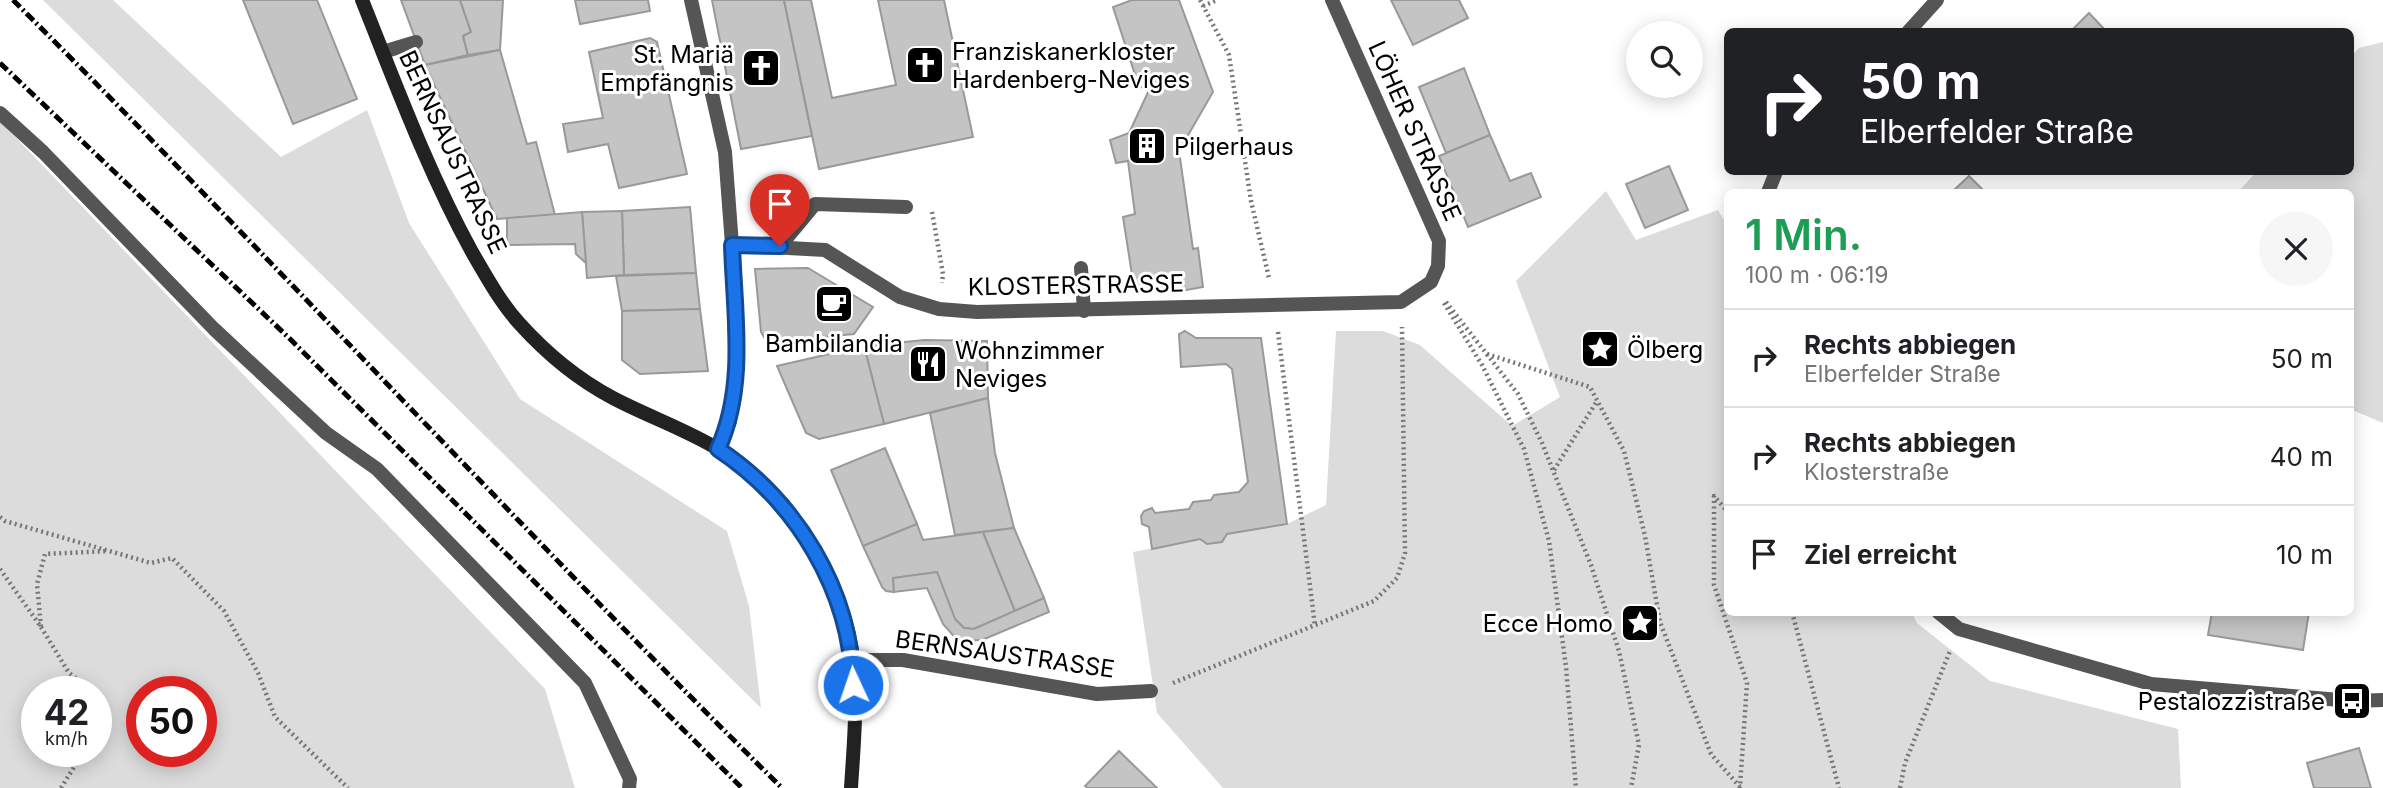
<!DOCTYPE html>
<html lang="de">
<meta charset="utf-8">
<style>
:root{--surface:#fff;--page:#f6f6f6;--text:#202124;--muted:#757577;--line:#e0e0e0}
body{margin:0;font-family:Inter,sans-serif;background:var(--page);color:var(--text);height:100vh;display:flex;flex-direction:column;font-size:26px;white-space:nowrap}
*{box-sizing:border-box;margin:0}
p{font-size:23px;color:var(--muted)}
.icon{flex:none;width:38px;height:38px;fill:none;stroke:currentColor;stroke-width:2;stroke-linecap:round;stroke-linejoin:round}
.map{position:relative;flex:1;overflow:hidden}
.side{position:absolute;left:1724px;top:189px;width:630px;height:427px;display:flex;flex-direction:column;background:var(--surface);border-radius:10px;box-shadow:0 4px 18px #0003}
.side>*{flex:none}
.guide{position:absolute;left:1724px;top:28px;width:630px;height:147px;border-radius:10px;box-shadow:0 4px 18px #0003;background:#202124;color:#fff;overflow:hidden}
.tools{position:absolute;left:1626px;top:21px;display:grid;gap:14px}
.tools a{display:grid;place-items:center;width:77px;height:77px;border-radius:50%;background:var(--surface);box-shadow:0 4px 18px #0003;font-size:35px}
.speed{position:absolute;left:21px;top:676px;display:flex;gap:14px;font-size:35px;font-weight:700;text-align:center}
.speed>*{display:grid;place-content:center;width:91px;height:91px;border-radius:50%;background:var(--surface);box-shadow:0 4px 18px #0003;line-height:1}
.speed small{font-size:18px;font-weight:400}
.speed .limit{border:10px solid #d22;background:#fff;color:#111}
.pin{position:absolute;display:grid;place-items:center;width:60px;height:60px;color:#fff;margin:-72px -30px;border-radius:50% 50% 50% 0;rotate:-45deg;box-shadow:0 0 7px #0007}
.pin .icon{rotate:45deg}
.me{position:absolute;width:77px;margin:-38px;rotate:357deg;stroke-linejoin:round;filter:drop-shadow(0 0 5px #0008)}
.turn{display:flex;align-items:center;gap:24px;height:147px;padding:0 21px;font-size:32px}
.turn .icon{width:91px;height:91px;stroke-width:2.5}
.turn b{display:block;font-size:49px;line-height:60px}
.round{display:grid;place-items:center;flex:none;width:74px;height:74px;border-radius:37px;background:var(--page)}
.headline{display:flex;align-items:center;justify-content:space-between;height:119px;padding:0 21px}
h1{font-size:42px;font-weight:600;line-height:52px;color:#1e9e55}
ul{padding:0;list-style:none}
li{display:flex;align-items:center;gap:21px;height:98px;padding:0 21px;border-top:2px solid var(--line)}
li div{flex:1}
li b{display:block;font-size:26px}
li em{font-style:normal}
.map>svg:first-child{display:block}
.green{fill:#dcdcdc;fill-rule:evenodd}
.building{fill:#c4c4c4;stroke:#999;stroke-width:2}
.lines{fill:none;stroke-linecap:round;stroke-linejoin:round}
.path{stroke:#777;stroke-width:4.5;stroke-dasharray:2 3.5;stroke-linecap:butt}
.lane{stroke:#555;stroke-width:14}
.street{stroke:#555;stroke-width:14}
.secondary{stroke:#222;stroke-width:14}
.rail{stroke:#000;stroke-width:5;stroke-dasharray:10 3.5 2 3.5;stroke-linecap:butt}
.route-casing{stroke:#114b97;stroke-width:18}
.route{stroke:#1a73e8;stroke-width:12}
.labels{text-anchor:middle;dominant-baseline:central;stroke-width:6;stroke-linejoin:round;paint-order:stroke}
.poi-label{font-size:24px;fill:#000;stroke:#fff;text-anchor:start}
.street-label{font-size:24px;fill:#000;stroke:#fff}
</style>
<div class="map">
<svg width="2383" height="788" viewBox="0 0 2383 788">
<rect width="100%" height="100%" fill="#fff"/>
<!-- green -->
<g class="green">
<polygon points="43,0 113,0 281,157 367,110 409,223 520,399 727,531 749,606 761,708"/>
<polygon points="2383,42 2383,423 2350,409 2350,192 2238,192 2256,172 2350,172 2350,58 2359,48"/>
<path d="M0,121L545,689L575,788H0ZM37,691H96V751H37ZM142,691H201V751H142Z"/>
<polygon points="1606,191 1636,240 1718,210 1727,225 1727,612 1912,613 1917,623 1990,681 2178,729 2181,788 1223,788 1157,713 1133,552 1200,539 1207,544 1222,542 1227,534 1287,524 1326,505 1336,331 1383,331 1420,345 1512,426 1560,397 1516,281"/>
</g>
<!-- building -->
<g class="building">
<polygon points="243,0 317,0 357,99 293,124"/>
<polygon points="401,0 460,0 471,32 463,36 468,55 425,65"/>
<polygon points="460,0 503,0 500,50 468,55 463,36 471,32"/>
<polygon points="575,0 648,0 650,11 580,24"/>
<polygon points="712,0 784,0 812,136 741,149"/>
<polygon points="784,0 811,0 832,98 896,85 878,0 944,0 973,137 819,169"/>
<polygon points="1132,0 1179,0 1213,92 1179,151 1193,249 1198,248 1203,287 1181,291 1176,287 1135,294 1123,217 1135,214 1128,161 1116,163 1110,140 1129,133 1150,88 1139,87 1113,7"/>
<polygon points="1391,0 1459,0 1468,18 1413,45"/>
<polygon points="2089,13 2107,32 2070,32"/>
<polygon points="650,38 657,42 687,174 619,188 608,144 568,152 563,124 603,118 589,52"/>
<polygon points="500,50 527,144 536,142 555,215 497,219 425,65"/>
<polygon points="1464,68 1490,135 1446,153 1419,87"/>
<polygon points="1490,135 1510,181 1531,173 1541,197 1468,227 1439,156"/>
<polygon points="1669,166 1688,210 1645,228 1626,184"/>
<polygon points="1969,176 1985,192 1952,192"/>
<polygon points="690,207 696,273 624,275 622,211"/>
<polygon points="622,211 624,275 587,278 582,212"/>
<polygon points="582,212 586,263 576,254 575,244 507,245 507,218"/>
<polygon points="808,268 873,307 854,334 812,338 811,346 770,347 761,332 755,269"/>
<polygon points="696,273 700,309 622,311 616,276"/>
<polygon points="700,309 708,371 640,374 622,360 622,311"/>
<polygon points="1185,331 1196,338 1261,338 1287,524 1227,534 1222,542 1207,544 1200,539 1152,549 1149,527 1142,524 1141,516 1144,511 1152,508 1155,513 1189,509 1193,502 1211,500 1214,495 1239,492 1248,482 1232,369 1226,364 1181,367 1179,334"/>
<polygon points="925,340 987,341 988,398 884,424 864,346"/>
<polygon points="864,346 884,424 819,439 806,433 777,366"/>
<polygon points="988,398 995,453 1014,528 955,535 930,413"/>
<polygon points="885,448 917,524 863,546 831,470"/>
<polygon points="917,524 923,540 983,532 1015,611 974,629 964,628 955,619 937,572 893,578 894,592 886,591 882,587 863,546"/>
<polygon points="1014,528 1044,598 1015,611 983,532"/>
<polygon points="937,572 955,619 964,628 974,629 1044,598 1049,612 982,640 958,641 943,624 927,588 894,592 893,578"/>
<polygon points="2212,612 2309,612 2303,650 2208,635"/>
<polygon points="2359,748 2371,788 2314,788 2307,763"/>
<polygon points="1119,751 1157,788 1088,788 1085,786"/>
</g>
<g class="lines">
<!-- path -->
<g class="path">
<polyline points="1200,0 1229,55 1251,201 1269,278"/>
<polyline points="1203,6 1217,0"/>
<polyline points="932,212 943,274 942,283"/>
<polyline points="1446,302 1518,394 1542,443 1591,565 1619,651 1639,745 1631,788"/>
<polyline points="1444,303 1482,365 1524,449 1549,541 1566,667 1576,788"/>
<polyline points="1278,332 1315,626"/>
<polyline points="1487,354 1590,387 1624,451 1645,536 1660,622 1711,754 1740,787 1747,683 1714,585 1714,496 1727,511"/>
<polyline points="1554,470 1597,401"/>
<polyline points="0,517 5,521 151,563 172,558 224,611 258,673 275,717 348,788"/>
<polyline points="0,569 41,627 37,584 45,554 108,551"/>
<polyline points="1792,612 1839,788"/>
<polyline points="41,627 69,673 93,691"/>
<polyline points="1173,683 1374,601 1397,578 1405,553 1402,327"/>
<polyline points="61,788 84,751"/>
<polyline points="1900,788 1905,763 1950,651"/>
</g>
<!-- lane -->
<g class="lane">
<polyline points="383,52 416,42"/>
<polyline points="0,113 43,152 214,329 326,433 377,469 585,683 630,779 629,788"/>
<polyline points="780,246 815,204 906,207"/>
<polyline points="1081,268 1084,311"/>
</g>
<!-- street -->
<g class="street">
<polyline points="691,0 725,152 732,245 736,373 730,421 718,449"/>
<polyline points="1908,32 1937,0"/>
<polyline points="1768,192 1776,172"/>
<polyline points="732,245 825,250 900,297 939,309 977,312 1401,302 1431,282 1438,266 1439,241 1332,0"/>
<polyline points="1938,612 1959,629 2151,684 2352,701 2383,700"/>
<polyline points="853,660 903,660 1097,694 1151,691"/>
</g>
<!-- secondary -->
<path class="secondary" d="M362,0C396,85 428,172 472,252C486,276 500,302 519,323C546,353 577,379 613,398C647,416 685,429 718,449C779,484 834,567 849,635C860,683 854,739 851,788"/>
<!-- rail -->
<g class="rail">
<path d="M13,0C273,259 521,530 782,788"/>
<polyline points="0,63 288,337 742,788"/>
</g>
</g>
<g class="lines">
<defs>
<path id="route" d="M780,246L732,245C734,312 747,385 718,449C796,501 851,590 853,685"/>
</defs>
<!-- route casing -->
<use href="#route" class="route-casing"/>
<!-- route -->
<use href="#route" class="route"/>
</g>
<!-- icons -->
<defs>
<symbol id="church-square" viewBox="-11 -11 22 22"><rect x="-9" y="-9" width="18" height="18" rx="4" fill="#000" stroke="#fff"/><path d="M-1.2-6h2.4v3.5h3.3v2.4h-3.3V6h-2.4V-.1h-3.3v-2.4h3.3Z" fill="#fff"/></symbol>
<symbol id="building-square" viewBox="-11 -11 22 22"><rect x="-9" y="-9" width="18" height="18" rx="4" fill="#000" stroke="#fff"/><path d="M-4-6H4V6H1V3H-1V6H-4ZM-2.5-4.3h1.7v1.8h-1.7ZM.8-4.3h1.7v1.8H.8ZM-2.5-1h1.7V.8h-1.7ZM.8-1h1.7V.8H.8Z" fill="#fff"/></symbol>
<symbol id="cafe-square" viewBox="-11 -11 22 22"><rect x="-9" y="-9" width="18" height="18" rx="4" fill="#000" stroke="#fff"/><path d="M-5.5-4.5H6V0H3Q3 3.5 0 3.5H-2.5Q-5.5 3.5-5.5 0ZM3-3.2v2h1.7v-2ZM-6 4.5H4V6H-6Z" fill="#fff"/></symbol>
<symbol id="sight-square" viewBox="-11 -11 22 22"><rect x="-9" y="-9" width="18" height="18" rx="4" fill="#000" stroke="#fff"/><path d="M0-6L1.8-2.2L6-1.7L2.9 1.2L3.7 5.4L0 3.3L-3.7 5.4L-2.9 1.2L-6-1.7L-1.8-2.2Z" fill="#fff"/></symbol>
<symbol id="restaurant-square" viewBox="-11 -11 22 22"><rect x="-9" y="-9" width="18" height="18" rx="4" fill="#000" stroke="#fff"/><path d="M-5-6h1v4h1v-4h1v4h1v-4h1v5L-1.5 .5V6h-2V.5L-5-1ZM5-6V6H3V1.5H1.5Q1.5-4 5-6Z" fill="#fff"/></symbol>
<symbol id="bus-square" viewBox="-11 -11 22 22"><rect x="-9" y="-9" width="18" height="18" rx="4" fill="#000" stroke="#fff"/><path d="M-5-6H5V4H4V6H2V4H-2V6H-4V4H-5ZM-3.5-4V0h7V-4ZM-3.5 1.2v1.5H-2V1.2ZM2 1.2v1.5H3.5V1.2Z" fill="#fff"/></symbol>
</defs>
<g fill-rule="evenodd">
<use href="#church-square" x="903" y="43" width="44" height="44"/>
<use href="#church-square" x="739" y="46" width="44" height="44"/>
<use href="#building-square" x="1125" y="124" width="44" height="44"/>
<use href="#cafe-square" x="812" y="282" width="44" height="44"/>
<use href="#sight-square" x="1578" y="327" width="44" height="44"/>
<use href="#restaurant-square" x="906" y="342" width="44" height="44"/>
<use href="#sight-square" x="1618" y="601" width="44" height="44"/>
<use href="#bus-square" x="2330" y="679" width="44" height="44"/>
</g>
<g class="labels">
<!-- poi labels -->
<g class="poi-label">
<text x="952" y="51">Franziskanerkloster<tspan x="952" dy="28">Hardenberg-Neviges</tspan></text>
<text x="734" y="54" text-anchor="end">St. Mariä<tspan x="734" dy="28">Empfängnis</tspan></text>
<text x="1174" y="146">Pilgerhaus</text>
<text x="834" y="343" text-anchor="middle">Bambilandia</text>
<text x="1627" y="349">Ölberg</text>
<text x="955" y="350">Wohnzimmer<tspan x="955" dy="28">Neviges</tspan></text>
<text x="1613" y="623" text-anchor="end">Ecce Homo</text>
<text x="2325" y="701" text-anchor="end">Pestalozzistraße</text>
</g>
<!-- street labels -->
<g class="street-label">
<text transform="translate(1415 131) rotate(66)">LÖHER STRASSE</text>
<text transform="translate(453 152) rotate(65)">BERNSAUSTRASSE</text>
<text transform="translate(1076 285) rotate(-1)">KLOSTERSTRASSE</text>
<text transform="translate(1005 654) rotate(8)">BERNSAUSTRASSE</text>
</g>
</g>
</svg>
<div class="tools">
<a><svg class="icon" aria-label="search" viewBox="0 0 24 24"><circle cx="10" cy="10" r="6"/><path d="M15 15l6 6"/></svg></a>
</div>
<div class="speed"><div>42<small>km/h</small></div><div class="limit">50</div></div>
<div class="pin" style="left:780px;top:246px;background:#d93025"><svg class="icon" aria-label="arrive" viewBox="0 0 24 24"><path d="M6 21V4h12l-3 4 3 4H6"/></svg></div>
<svg class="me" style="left:853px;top:685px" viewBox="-20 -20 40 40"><circle r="17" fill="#1a73e8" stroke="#fff" stroke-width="3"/><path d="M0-11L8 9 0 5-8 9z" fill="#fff"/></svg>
<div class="guide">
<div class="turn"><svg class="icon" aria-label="right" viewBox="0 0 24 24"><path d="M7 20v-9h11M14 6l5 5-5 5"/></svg><div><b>50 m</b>Elberfelder Straße</div></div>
</div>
<section class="side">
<div class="headline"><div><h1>1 Min.</h1><p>100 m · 06:19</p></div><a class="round"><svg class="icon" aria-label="close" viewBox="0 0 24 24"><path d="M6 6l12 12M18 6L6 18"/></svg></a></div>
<ul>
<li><svg class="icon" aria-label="right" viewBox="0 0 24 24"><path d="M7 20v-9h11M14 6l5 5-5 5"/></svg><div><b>Rechts abbiegen</b><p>Elberfelder Straße</p></div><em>50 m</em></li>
<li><svg class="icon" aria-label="right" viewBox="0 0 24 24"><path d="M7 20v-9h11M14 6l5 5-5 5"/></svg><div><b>Rechts abbiegen</b><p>Klosterstraße</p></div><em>40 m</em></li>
<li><svg class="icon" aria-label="arrive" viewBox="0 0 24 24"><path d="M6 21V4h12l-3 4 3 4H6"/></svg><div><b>Ziel erreicht</b></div><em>10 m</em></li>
</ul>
</section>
</div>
